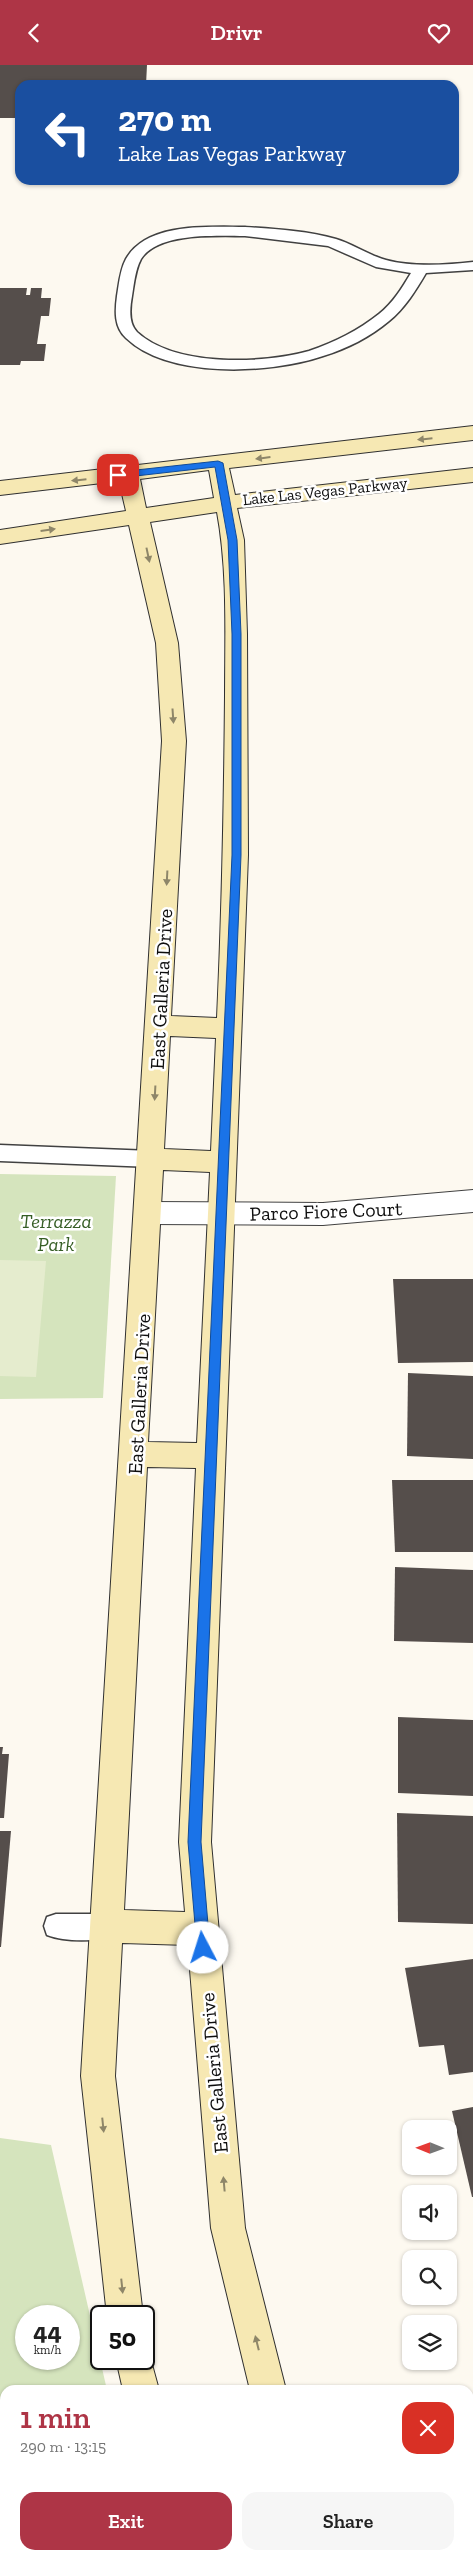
<!DOCTYPE html>
<meta charset="utf-8">
<style>
:root{--surface:#fff;--page:#f6f6f6;--text:#222;--muted:#767676;--accent:#ae3546}
body{margin:0;font-family:"Zilla Slab",serif;background:var(--page);color:var(--text);height:100vh;display:flex;flex-direction:column;font-size:19px;white-space:nowrap}
*{box-sizing:border-box;margin:0}
p{font-size:16px;color:var(--muted)}
.icon{flex:none;width:28px;height:28px;fill:none;stroke:currentColor;stroke-width:2;stroke-linecap:round;stroke-linejoin:round}
.map{position:relative;flex:1;overflow:hidden}
.sheet{position:absolute;left:0px;top:2320px;width:474px;height:175px;display:flex;flex-direction:column;background:var(--surface);border-radius:15px 15px 0 0;box-shadow:0 1px 4px #0004}
.sheet>*{flex:none}
.top-card{position:absolute;left:15px;top:15px;width:444px;height:105px;border-radius:15px;box-shadow:0 1px 4px #0004;background:#1a4fa0;color:#fff;overflow:hidden}
.needle{width:32px;rotate:271deg}
.buttons{position:absolute;left:402px;top:2055px;display:grid;gap:10px}
.buttons a{display:grid;place-items:center;width:55px;height:55px;border-radius:10px;background:var(--surface);box-shadow:0 1px 4px #0004;font-size:25px}
.speed{position:absolute;left:15px;top:2240px;display:flex;gap:10px;font-size:25px;font-weight:700;text-align:center}
.speed>*{display:grid;place-content:center;width:65px;height:65px;border-radius:50%;background:var(--surface);box-shadow:0 1px 4px #0004;line-height:1}
.speed small{font-size:12px;font-weight:400}
.speed .limit{border:2px solid #111;border-radius:8px;background:#fff;color:#111}
.pin{position:absolute;display:grid;place-items:center;width:42px;height:42px;color:#fff;margin:-21px;border-radius:10px;box-shadow:0 2px 8px #0006}
.me{position:absolute;width:55px;margin:-28px;rotate:355deg;stroke-linejoin:round;filter:drop-shadow(0 0 4px #0008)}
.turn{display:flex;align-items:center;gap:18px;height:105px;padding:0 20px;font-size:22px}
.turn .icon{width:65px;height:65px;stroke-width:2.5}
.turn b{display:block;font-size:35px;line-height:42px}
.round{display:grid;place-items:center;flex:none;width:52px;height:52px;border-radius:15px;background:var(--page)}
.head{display:flex;align-items:center;justify-content:space-between;height:85px;padding:0 20px}
h1{font-size:30px;font-weight:600;line-height:38px;color:var(--accent)}
.button{display:flex;gap:10px;margin-top:auto;padding:10px 20px}
.button a{flex:1;height:58px;border-radius:15px;background:var(--accent);color:#fff;font-size:20px;font-weight:600;line-height:58px;text-align:center}
.button a+a{background:var(--page);color:var(--text)}
header{display:flex;justify-content:space-between;align-items:center;height:65px;padding:0 20px;background:var(--accent);color:#fff;font-size:22px;font-weight:600}
.map>svg:first-child{display:block}
.green{fill:#d5e4bd;fill-rule:evenodd}
.pitch{fill:#e5ecce}
.building{fill:#554e4b}
.lines{fill:none;stroke-linecap:round;stroke-linejoin:round}
.lane-casing{stroke:#414141;stroke-width:3}
.street-casing{stroke:#414141;stroke-width:2}
.secondary-casing{stroke:#303030;stroke-width:2}
.lane{fill:#fff;fill-rule:evenodd}
.street{fill:#fff;fill-rule:evenodd}
.secondary{fill:#f6e8b3;fill-rule:evenodd}
.oneway{fill:#8e8669}
.route{fill:#1a73e8;stroke:#114b97}
.labels{text-anchor:middle;dominant-baseline:central;stroke-width:5;stroke-linejoin:round;paint-order:stroke}
.far-street-label{font-size:16px;fill:#0e0e0e;stroke:#fff}
.street-label{font-size:20px;fill:#0e0e0e;stroke:#fff}
.park-label{font-size:20px;font-style:italic;fill:#365e25;stroke:#fff}
</style>
<header><svg class="icon" aria-label="back" viewBox="0 0 24 24"><path d="M15 5l-7 7 7 7"/></svg>Drivr<svg class="icon" aria-label="heart" viewBox="0 0 24 24"><path d="M12 20l-8-8c-3-5 5-10 8-4 3-6 11-1 8 4z"/></svg></header>
<div class="map">
<svg width="473" height="2495" viewBox="0 0 473 2495">
<rect width="100%" height="100%" fill="#fdf9f0"/>
<!-- green -->
<g class="green">
<polygon points="0,1109 116,1111 103,1333 0,1334"/>
<path d="M0,2073L51,2080L107,2325H5V2490H144L145,2495H0ZM26,2251H69V2294H26Z"/>
</g>
<!-- pitch -->
<polygon class="pitch" points="0,1195 46,1196 36,1312 0,1311"/>
<!-- building -->
<g class="building">
<polygon points="0,0 147,0 146,20 20,20 20,53 0,53"/>
<polygon points="0,223 27,223 26,230 30,230 31,223 42,223 41,233 51,233 49,251 41,251 37,279 46,279 44,296 21,296 20,300 0,300"/>
<polygon points="393,1214 473,1214 473,1297 398,1298"/>
<polygon points="408,1308 473,1311 473,1394 407,1391"/>
<polygon points="392,1415 473,1415 473,1487 395,1487"/>
<polygon points="395,1502 473,1505 473,1578 394,1576"/>
<polygon points="398,1652 473,1655 473,1731 398,1728"/>
<polygon points="0,1682 3,1682 2,1689 9,1689 4,1753 0,1753"/>
<polygon points="397,1748 473,1751 473,1859 398,1857"/>
<polygon points="0,1766 11,1766 1,1882 0,1882"/>
<polygon points="473,1894 473,2007 449,2010 444,1980 419,1982 405,1903"/>
<polygon points="473,2042 473,2132 472,2132 452,2046"/>
</g>
<g class="lines">
<defs>
<g id="lane">
<path d="M245,162C275,164 307,166 336,174C353,179 368,190 386,195C411,202 447,200 473,197V205L426,208C416,225 405,243 389,256C370,272 346,284 323,291C270,309 169,314 126,273C114,262 115,246 117,231C119,219 120,205 126,194C147,157 208,162 245,162ZM245,171L328,181L376,202L411,208C402,223 393,238 379,249C359,265 333,278 309,286C262,299 175,302 137,267C128,258 130,242 132,231C134,219 135,205 141,194C158,167 217,171 245,171Z"/>
<polygon points="0,1080 152,1086 159,1088 162,1094 159,1100 152,1102 0,1096"/>
<path d="M56,1849H107L116,1852L119,1861L116,1870C98,1877 65,1877 47,1870L44,1861L47,1852Z"/>
</g>
<g id="street">
<polygon points="473,1125 473,1147 323,1160 148,1159 139,1156 135,1148 139,1140 148,1137 323,1138"/>
<polygon points="473,2473 473,2495 448,2495 450,2490 469,2490 469,2475"/>
</g>
<g id="secondary">
<path d="M473,361V375L229,403L235,430L473,403V417L237,443L244,475L247,569L248,790L211,1777L245,2163L286,2325H250L211,2163L188,1880L122,1878L115,2011L143,2251H107L81,2011L162,676L156,578L129,460L0,479V465L126,446L119,416L0,430V416ZM209,405L214,433L146,443L140,414ZM217,447C228,507 225,570 225,631C224,739 222,845 217,953L171,951L186,676L178,578L150,457ZM170,971L216,973L211,1086L164,1084ZM163,1105L210,1107L197,1378L148,1377ZM147,1402L196,1403L179,1777L185,1847L124,1845Z"/>
<polygon points="144,2280 147,2281 159,2325 123,2325 116,2294 144,2294"/>
<polygon points="158,2490 196,2490 197,2495 159,2495"/>
<polygon points="291,2490 329,2490 330,2495 292,2495"/>
</g>
</defs>
<!-- lane casing -->
<use href="#lane" class="lane-casing"/>
<!-- street casing -->
<use href="#street" class="street-casing"/>
<!-- secondary casing -->
<use href="#secondary" class="secondary-casing"/>
<!-- lane -->
<use href="#lane" class="lane"/>
<!-- street -->
<use href="#street" class="street"/>
<!-- secondary -->
<use href="#secondary" class="secondary"/>
</g>
<!-- one-way arrows -->
<defs><path id="oneway-solid" d="M-6-.8H1V-3.2L6.5 0L1 3.2V.8H-6Z" transform="scale(1.25)"/></defs>
<g class="oneway">
<use href="#oneway-solid" transform="translate(425 374) rotate(174)"/>
<use href="#oneway-solid" transform="translate(263 393) rotate(173)"/>
<use href="#oneway-solid" transform="translate(79 415) rotate(174)"/>
<use href="#oneway-solid" transform="translate(48 465) rotate(-8)"/>
<use href="#oneway-solid" transform="translate(148 490) rotate(78)"/>
<use href="#oneway-solid" transform="translate(173 651) rotate(86)"/>
<use href="#oneway-solid" transform="translate(167 813) rotate(93)"/>
<use href="#oneway-solid" transform="translate(155 1028) rotate(93)"/>
<use href="#oneway-solid" transform="translate(103 2060) rotate(84)"/>
<use href="#oneway-solid" transform="translate(224 2119) rotate(-95)"/>
<use href="#oneway-solid" transform="translate(122 2221) rotate(84)"/>
<use href="#oneway-solid" transform="translate(257 2278) rotate(-104)"/>
</g>
<!-- route -->
<polygon class="route" points="218,396 223,398 237,475 241,569 241,790 201,1777 210,1883 208,1887 203,1889 199,1887 197,1883 188,1777 232,790 232,569 228,475 215,402 118,413 113,410 118,407"/>
<g class="labels">
<!-- far-street labels -->
<g class="far-street-label">
<text transform="translate(325 426) rotate(-6)">Lake Las Vegas Parkway</text>
</g>
<!-- street labels -->
<g class="street-label">
<text transform="translate(161 924) rotate(-87)">East Galleria Drive</text>
<text transform="translate(326 1146) rotate(-2)">Parco Fiore Court</text>
<text transform="translate(139 1329) rotate(-87)">East Galleria Drive</text>
<text transform="translate(214 2008) rotate(-95)">East Galleria Drive</text>
</g>
<!-- park labels -->
<g class="park-label">
<text x="56" y="1156">Terrazza<tspan x="56" dy="23">Park</tspan></text>
</g>
</g>
</svg>
<div class="buttons">
<a><svg class="needle" viewBox="-14 -14 28 28"><path d="M0-13l5 13h-10z" fill="#e53935"/><path d="M0 13l5-13h-10z" fill="#767676"/></svg></a>
<a><svg class="icon" aria-label="sound" viewBox="0 0 24 24"><path d="M4 9h4l5-4v14l-5-4H4zM17 9q2 3 0 6"/></svg></a>
<a><svg class="icon" aria-label="search" viewBox="0 0 24 24"><circle cx="10" cy="10" r="6"/><path d="M15 15l6 6"/></svg></a>
<a><svg class="icon" aria-label="layers" viewBox="0 0 24 24"><path d="M12 4l9 5-9 5-9-5zM3 14l9 5 9-5"/></svg></a>
</div>
<div class="speed"><div>44<small>km/h</small></div><div class="limit">50</div></div>
<div class="pin" style="left:118px;top:410px;background:#d93025"><svg class="icon" aria-label="arrive" viewBox="0 0 24 24"><path d="M6 21V4h12l-3 4 3 4H6"/></svg></div>
<svg class="me" style="left:203px;top:1883px" viewBox="-20 -20 40 40"><circle r="19" fill="#fff"/><path d="M0-13L10 11 0 6-10 11z" fill="#1a73e8"/></svg>
<div class="top-card">
<div class="turn"><svg class="icon" aria-label="left" viewBox="0 0 24 24"><path d="M17 20v-9H6M10 6l-5 5 5 5"/></svg><div><b>270 m</b>Lake Las Vegas Parkway</div></div>
</div>
<section class="sheet">
<div class="head"><div><h1>1 min</h1><p>290 m · 13:15</p></div><a class="round" style="background:#d93025;color:#fff"><svg class="icon" aria-label="close" viewBox="0 0 24 24"><path d="M6 6l12 12M18 6L6 18"/></svg></a></div>
<div class="button"><a>Exit</a><a>Share</a></div>
</section>
</div>
